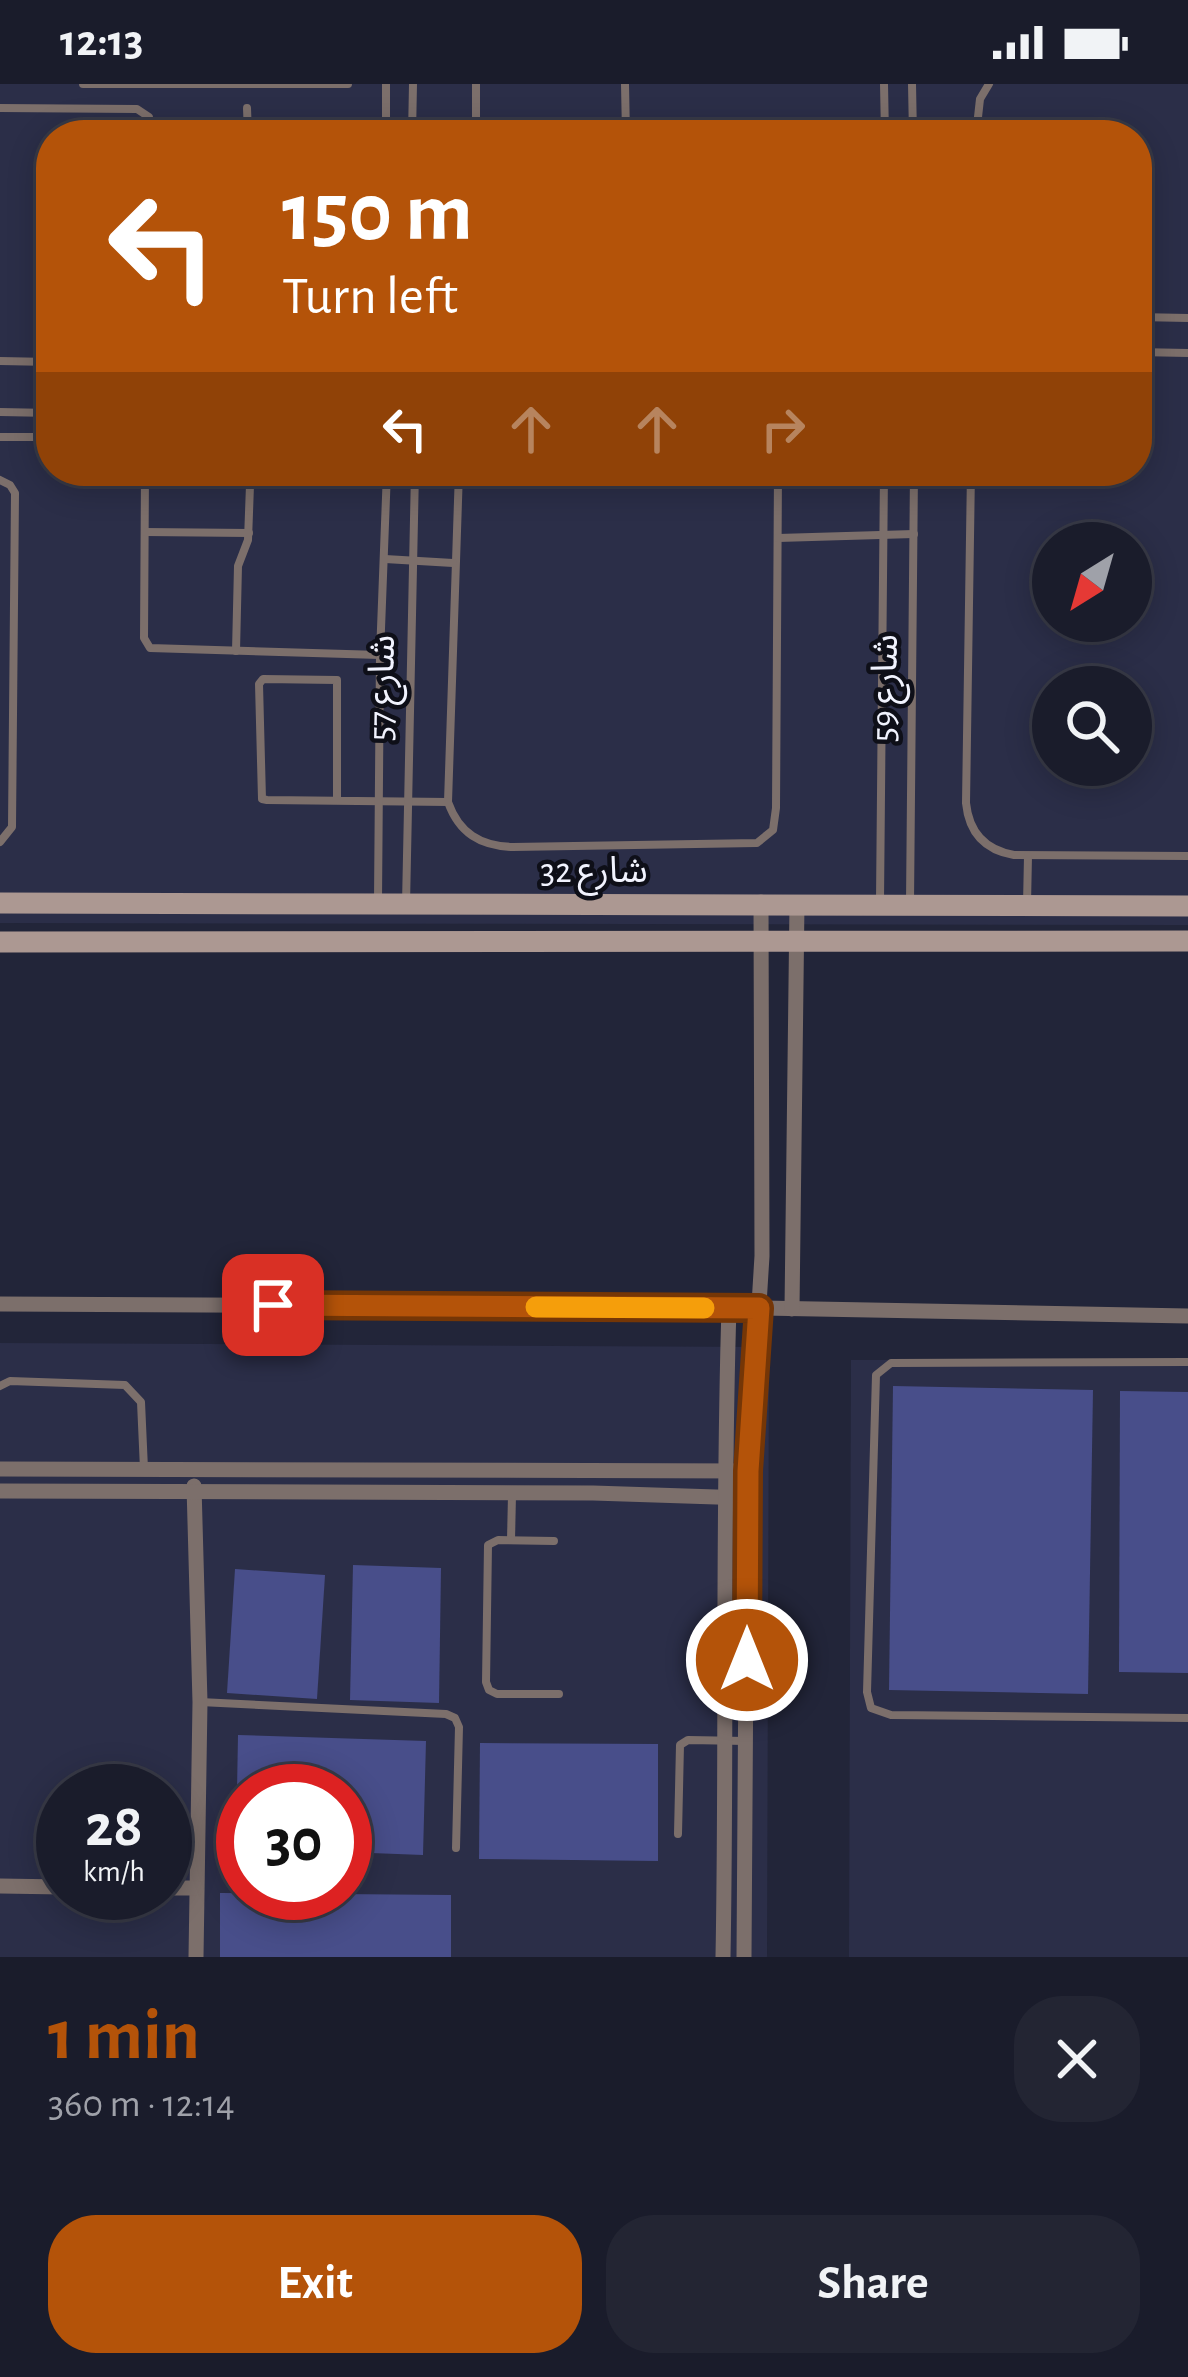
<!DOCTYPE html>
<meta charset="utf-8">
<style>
:root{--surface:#1a1c2b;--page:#232533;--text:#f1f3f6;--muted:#9fa1a9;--line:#383a47;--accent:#b45309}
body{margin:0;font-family:"Alegreya Sans","Noto Sans Arabic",sans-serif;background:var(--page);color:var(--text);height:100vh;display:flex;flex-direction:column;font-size:45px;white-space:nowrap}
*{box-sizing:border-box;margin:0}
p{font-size:39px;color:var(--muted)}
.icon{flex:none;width:66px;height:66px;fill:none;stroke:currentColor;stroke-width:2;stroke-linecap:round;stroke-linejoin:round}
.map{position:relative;height:1873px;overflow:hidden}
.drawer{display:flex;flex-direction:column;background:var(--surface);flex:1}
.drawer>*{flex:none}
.top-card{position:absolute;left:36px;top:36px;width:1116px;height:366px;border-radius:48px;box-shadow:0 6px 30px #0003,0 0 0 3px var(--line);background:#b45309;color:#fff;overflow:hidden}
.needle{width:78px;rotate:217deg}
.fabs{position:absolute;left:1032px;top:438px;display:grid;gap:24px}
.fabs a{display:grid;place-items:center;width:120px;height:120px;border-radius:50%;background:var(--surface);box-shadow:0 6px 30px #0003,0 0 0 3px var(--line);font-size:60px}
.speed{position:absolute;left:36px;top:1680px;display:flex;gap:24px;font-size:60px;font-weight:700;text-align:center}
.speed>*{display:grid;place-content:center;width:156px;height:156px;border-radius:50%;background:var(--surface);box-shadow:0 6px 30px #0003,0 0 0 3px var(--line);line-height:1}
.speed small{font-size:30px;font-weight:400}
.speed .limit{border:18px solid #d22;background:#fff;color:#111}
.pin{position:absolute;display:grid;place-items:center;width:102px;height:102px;color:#fff;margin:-51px;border-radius:24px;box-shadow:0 6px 18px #0006}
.me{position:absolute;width:132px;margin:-66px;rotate:0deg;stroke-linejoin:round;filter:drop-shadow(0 0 9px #0008)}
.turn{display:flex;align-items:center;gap:42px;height:252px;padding:0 48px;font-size:54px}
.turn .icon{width:156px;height:156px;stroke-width:2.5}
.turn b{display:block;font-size:84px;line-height:102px}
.lanes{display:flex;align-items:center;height:114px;padding:0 48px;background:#0003;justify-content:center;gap:60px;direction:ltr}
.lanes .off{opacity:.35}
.round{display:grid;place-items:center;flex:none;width:126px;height:126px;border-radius:48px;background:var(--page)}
.summary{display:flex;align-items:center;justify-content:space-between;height:204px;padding:0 48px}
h1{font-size:72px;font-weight:700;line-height:90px;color:var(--accent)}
.cta{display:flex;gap:24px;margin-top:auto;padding:24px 48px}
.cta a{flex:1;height:138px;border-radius:48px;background:var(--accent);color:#fff;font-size:48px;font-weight:700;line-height:138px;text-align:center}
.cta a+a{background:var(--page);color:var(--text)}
.status{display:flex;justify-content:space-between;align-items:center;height:84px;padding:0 60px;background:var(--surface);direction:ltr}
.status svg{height:33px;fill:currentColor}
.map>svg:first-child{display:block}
.built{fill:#2b2e48;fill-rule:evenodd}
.building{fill:#484e8a}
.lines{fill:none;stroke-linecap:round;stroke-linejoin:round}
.service{stroke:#7c6f6b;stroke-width:8}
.minor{stroke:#7c6f6b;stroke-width:15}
.secondary{stroke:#ac9892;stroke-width:21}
.route-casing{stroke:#753606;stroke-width:30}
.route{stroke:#b45309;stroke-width:21}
.slow{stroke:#f59e0b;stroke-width:21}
.labels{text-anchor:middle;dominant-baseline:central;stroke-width:9;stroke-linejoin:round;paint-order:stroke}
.street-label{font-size:36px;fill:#f1f3fe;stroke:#0e0f18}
</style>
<div class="status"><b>12:13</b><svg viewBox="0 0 49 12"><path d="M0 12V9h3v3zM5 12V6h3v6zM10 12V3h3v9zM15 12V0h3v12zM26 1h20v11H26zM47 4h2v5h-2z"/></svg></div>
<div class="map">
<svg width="1188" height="1873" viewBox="0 0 1188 1873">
<rect width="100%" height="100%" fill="#222539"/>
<!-- built -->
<g class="built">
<path d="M0,0H1188V841L0,839ZM51,51H1137V387H51ZM1053,459H1131V537H1053ZM1053,603H1131V681H1053Z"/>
<path d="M0,1259L769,1263L767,1873H0ZM63,1707H165V1809H63ZM243,1707H345V1809H243Z"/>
<polygon points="851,1276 1188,1276 1188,1873 849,1873"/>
</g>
<!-- building -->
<g class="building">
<polygon points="893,1302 1093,1306 1088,1610 889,1606"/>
<polygon points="1120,1307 1188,1308 1188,1589 1119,1588"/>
<polygon points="353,1481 441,1484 439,1619 350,1616"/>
<polygon points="235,1485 325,1491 317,1615 227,1609"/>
<polygon points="238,1651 426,1657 423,1771 345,1768 345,1707 237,1707"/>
<polygon points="480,1659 658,1660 658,1777 479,1775"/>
<polygon points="220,1809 451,1811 451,1873 220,1873"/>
</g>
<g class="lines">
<!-- service -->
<g class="service">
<polyline points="83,0 348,0"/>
<polyline points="625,0 626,51"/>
<polyline points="884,0 885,51"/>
<polyline points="912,0 913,51"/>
<polyline points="0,24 137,25 149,33 150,51"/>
<polyline points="247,24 248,51"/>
<polyline points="386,51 386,0"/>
<polyline points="412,51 413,0"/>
<polyline points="476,51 476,0"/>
<polyline points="976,51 980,15 989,0"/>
<polyline points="1137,233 1188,234"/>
<polyline points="1137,268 1188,269"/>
<polyline points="0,277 51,278"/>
<polyline points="0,328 51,329"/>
<polyline points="0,353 51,353"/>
<polyline points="145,387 144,554 150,564 380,571"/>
<path d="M459,387L448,718C459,749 480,762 513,763L757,759L773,746L776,724L778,387"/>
<path d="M971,387L966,719C969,749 985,766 1014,771L1188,772"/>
<polyline points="0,396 10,401 15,409 12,743 0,758"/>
<polyline points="145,398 250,401 248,456 238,482 236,567"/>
<polyline points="145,448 249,449"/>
<polyline points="778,454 914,450"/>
<polyline points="385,475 453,479"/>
<polyline points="337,717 337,596 263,595 259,600 262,715 267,716 448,718"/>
<polyline points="378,817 380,571 387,387"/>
<polyline points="880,817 884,387"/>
<polyline points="910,819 914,387"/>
<polyline points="406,820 415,387"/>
<polyline points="1027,820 1028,772"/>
<polyline points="1188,1278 891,1279 876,1291 867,1608 871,1624 891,1631 1188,1634"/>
<polyline points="0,1302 10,1297 125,1301 141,1318 144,1385"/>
<polyline points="511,1456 512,1411"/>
<polyline points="554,1457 498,1456 488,1461 486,1598 489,1606 497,1610 559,1610"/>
<polyline points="200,1618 446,1630 455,1634 459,1643 456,1764"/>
<polyline points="678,1750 680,1661 688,1656 746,1657"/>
</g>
<!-- minor -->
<g class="minor">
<polyline points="0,1220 759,1224 1188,1232"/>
<polyline points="792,1225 797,819"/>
<polyline points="0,1385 748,1387"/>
<polyline points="194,1402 200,1618 196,1873"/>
<polyline points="0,1407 593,1409 747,1414"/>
<polyline points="0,1802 63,1803"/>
<polyline points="165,1804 196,1804"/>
<path d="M723,1873C727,1657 722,1440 729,1224"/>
<polyline points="744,1873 747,1414 762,1172 761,818"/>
</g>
<!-- secondary -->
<g class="secondary">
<polyline points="0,819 1188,822"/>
<polyline points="0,858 1188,857"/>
</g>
</g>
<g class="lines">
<defs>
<polyline id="route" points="273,1221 759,1224 748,1387 747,1576"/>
</defs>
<!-- route casing -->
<use href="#route" class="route-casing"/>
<!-- route -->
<use href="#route" class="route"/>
<!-- slow -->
<polyline class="slow" points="536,1223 704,1224"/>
</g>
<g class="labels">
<!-- street labels -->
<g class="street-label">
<text transform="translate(382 604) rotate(-89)">شارع 57</text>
<text transform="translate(885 604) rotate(-89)">شارع 59</text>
<text x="594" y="787">شارع 32</text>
</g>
</g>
</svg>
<div class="fabs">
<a><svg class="needle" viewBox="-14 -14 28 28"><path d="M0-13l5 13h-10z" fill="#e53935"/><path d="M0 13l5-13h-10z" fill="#9fa1a9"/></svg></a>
<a><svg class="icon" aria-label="search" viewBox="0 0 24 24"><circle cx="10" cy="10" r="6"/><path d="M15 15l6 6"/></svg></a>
</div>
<div class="speed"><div>28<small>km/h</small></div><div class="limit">30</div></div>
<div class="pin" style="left:273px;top:1221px;background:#d93025"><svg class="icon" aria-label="arrive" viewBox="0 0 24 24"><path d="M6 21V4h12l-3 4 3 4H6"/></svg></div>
<svg class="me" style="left:747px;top:1576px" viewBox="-20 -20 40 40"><circle r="17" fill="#b45309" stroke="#fff" stroke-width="3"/><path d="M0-11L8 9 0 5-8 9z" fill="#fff"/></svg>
<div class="top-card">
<div class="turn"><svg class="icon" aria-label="left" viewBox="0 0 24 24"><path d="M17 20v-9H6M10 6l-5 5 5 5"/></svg><div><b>150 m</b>Turn left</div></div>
<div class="lanes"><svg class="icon" aria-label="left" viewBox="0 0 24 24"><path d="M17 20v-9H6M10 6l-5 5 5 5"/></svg><svg class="icon off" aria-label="ahead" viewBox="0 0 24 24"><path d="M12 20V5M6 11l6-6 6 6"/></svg><svg class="icon off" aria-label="ahead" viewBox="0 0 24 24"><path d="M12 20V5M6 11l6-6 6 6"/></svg><svg class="icon off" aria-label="right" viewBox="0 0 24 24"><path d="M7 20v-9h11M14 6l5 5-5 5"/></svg></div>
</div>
</div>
<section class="drawer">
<div class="summary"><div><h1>1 min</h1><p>360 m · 12:14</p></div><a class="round"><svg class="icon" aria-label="close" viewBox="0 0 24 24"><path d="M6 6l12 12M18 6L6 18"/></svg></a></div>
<div class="cta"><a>Exit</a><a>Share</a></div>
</section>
